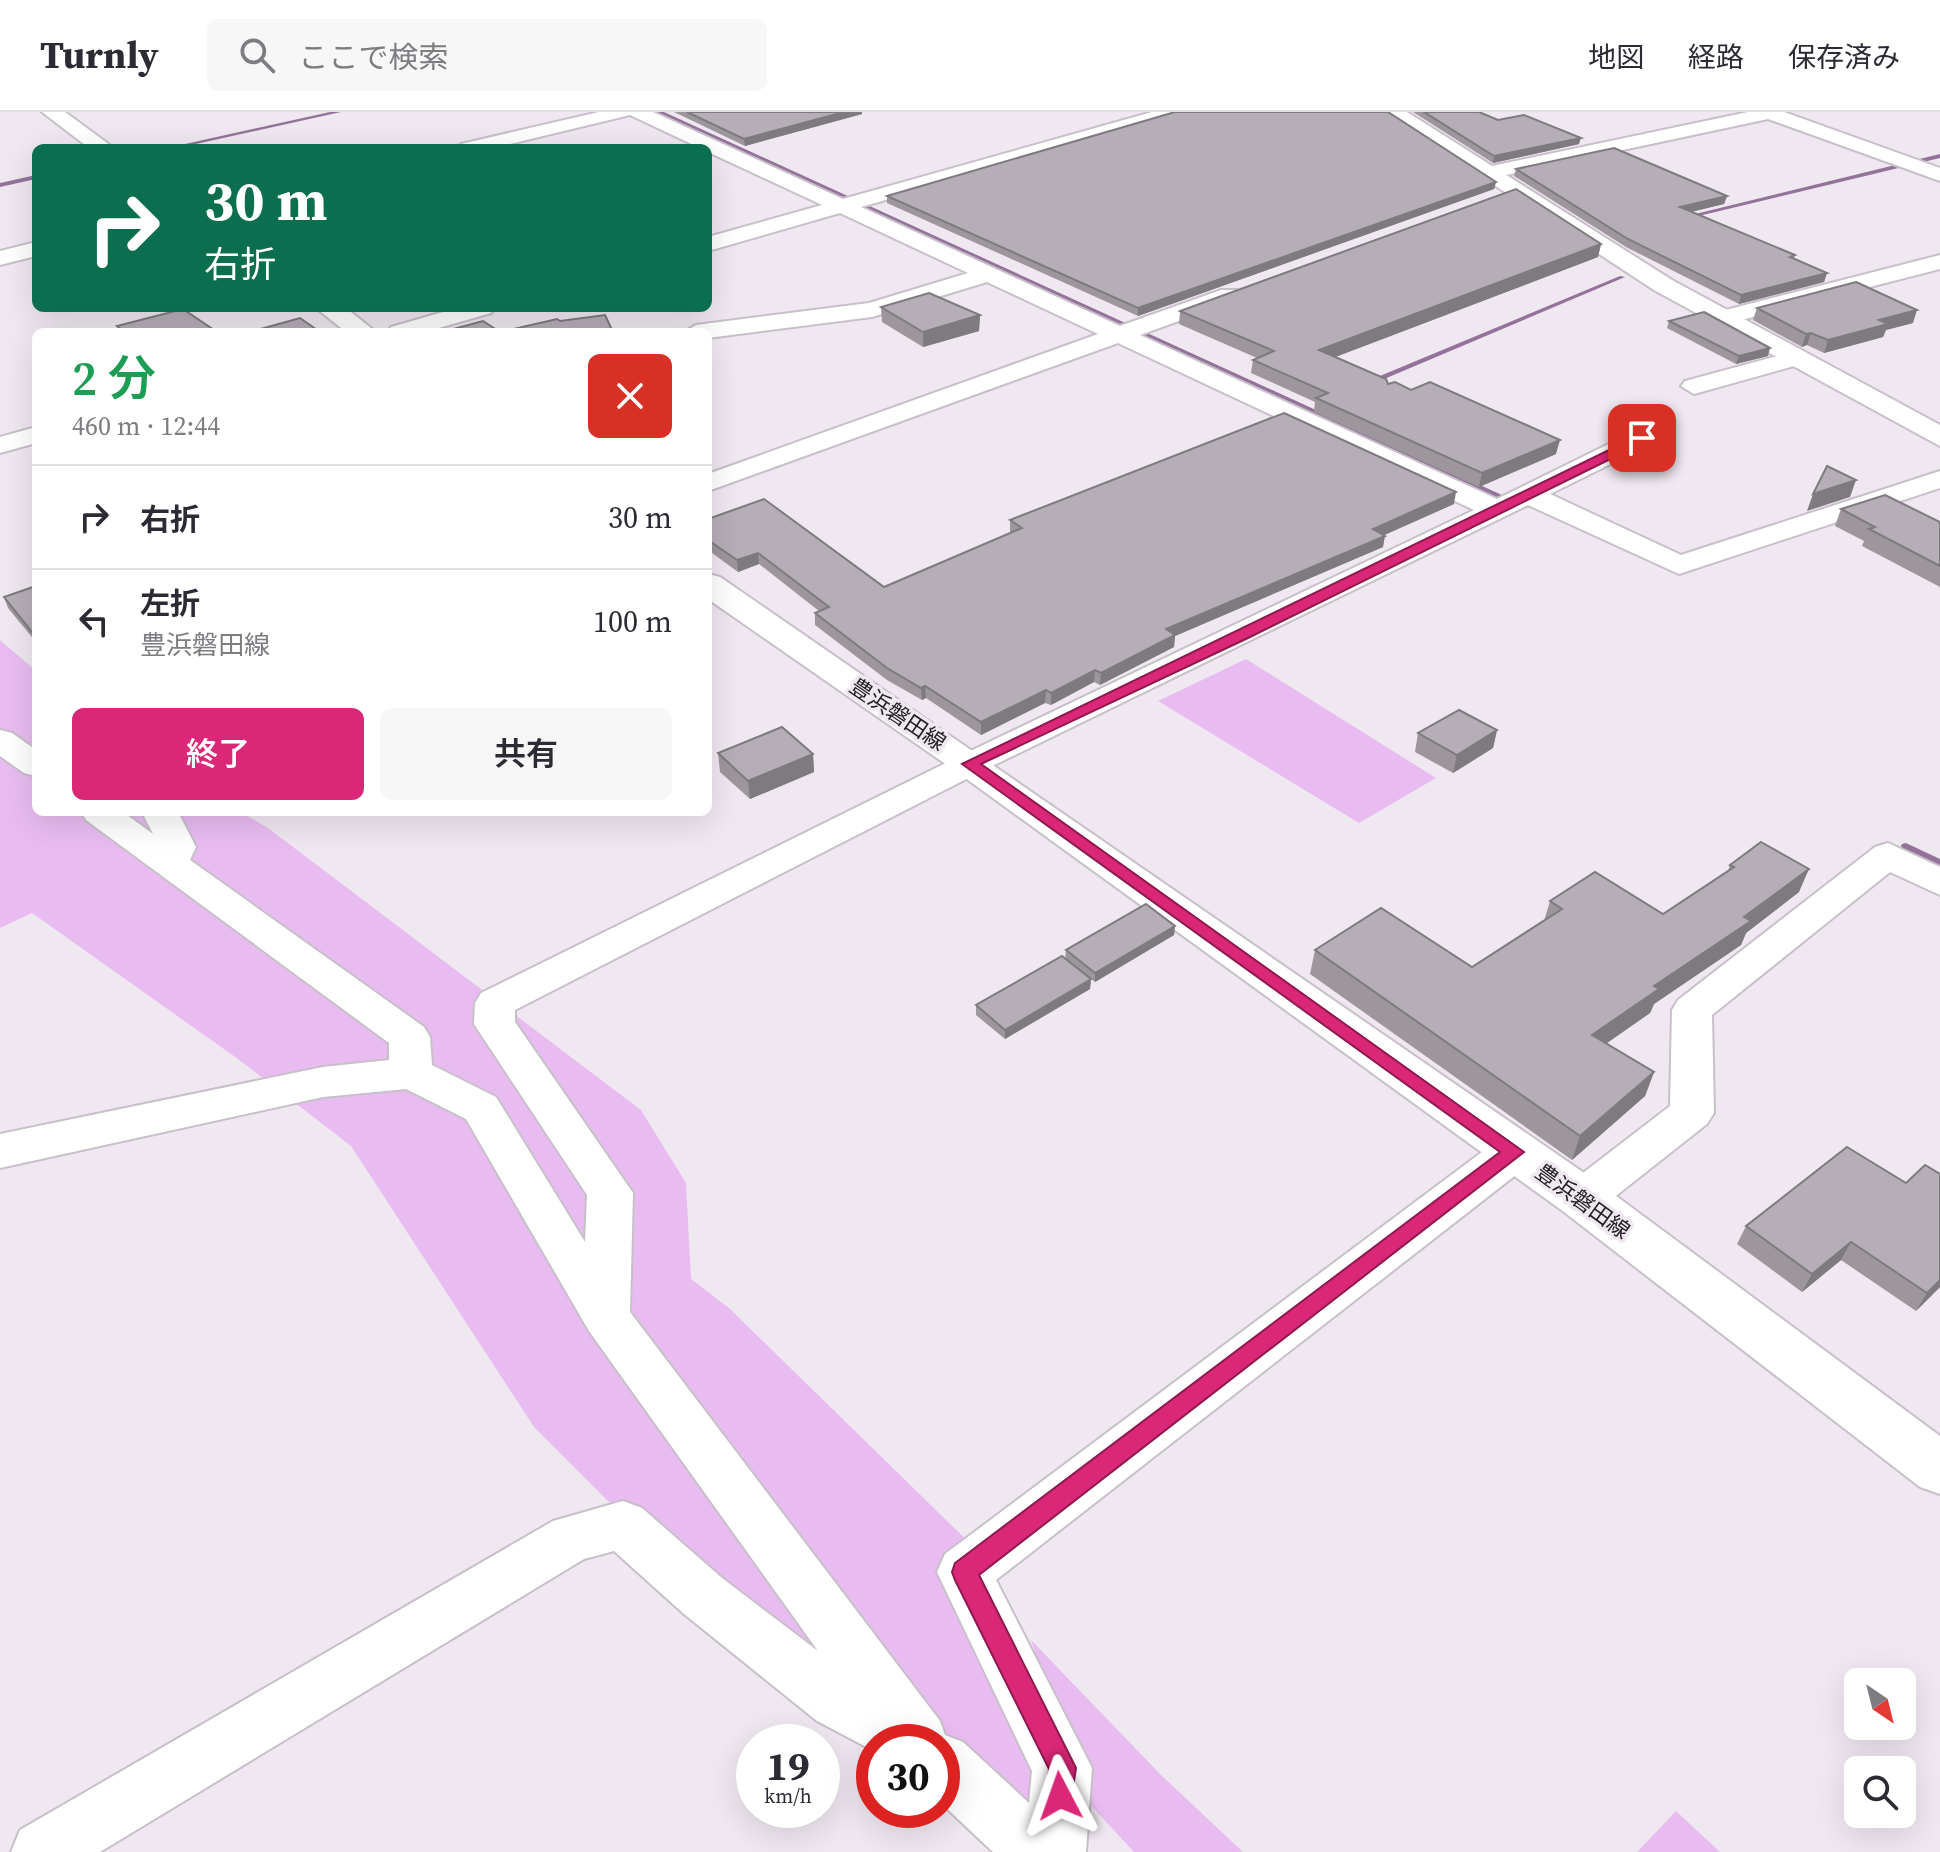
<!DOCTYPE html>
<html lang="ja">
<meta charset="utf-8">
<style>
:root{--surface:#fff;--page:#f7f7f7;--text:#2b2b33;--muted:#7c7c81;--line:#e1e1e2;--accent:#db2777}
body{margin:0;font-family:"Source Serif 4","Noto Sans JP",serif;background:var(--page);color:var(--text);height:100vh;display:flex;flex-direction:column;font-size:30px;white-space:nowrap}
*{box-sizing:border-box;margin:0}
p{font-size:26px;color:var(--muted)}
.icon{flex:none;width:44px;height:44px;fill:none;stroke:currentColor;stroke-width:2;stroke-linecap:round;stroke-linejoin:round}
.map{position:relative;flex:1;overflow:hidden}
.details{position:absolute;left:32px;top:216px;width:680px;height:488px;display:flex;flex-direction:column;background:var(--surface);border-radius:12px;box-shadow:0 8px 32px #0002}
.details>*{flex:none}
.hud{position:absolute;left:32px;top:32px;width:680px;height:168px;border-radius:12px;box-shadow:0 8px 32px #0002;background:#0b6e4f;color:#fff;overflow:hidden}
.needle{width:52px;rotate:145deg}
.buttons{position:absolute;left:1844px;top:1556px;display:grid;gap:16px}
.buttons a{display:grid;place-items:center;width:72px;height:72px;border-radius:12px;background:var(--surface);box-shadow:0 8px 32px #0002;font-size:40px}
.speed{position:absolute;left:736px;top:1612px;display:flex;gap:16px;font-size:40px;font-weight:700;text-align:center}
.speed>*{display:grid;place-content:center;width:104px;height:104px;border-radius:50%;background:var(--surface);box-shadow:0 8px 32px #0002;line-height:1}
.speed small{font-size:20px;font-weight:400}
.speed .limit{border:12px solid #d22;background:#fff;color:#111}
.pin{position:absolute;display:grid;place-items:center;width:68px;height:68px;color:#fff;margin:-34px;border-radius:16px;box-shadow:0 4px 12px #0006}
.me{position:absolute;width:88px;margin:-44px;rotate:356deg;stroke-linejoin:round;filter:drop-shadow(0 0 6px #0008)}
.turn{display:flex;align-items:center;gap:28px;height:168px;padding:0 40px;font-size:36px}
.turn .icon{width:104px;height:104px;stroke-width:2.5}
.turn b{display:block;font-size:56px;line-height:68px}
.round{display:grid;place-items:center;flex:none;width:84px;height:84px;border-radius:12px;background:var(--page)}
.summary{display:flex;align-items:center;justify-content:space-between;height:136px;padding:0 40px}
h1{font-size:48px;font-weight:600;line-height:60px;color:#1e9e55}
.action{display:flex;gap:16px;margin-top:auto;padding:16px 40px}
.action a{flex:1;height:92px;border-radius:12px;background:var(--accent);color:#fff;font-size:32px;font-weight:600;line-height:92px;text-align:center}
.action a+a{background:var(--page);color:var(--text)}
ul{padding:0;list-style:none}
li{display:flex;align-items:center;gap:24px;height:104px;padding:0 40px;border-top:2px solid var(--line)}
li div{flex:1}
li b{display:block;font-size:30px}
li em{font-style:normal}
header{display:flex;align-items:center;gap:48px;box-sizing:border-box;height:112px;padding:0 40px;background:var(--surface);border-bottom:2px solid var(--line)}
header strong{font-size:38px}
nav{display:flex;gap:44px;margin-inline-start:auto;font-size:28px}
.search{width:560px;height:72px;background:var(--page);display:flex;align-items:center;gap:20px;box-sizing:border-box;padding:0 28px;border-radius:12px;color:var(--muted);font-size:30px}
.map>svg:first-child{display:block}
.green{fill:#e9bcf1}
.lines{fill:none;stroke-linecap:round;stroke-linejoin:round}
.stream{fill:#94739a;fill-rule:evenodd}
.minor-casing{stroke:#c8c0c9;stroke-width:4}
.tertiary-casing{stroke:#c8c0c9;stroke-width:4}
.secondary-casing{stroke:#c8c0c9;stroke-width:4}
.minor{fill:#fff;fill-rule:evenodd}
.tertiary{fill:#fff;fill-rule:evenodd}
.secondary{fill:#fff;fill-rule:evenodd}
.wall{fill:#9d969d}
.shaded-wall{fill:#7f7a80}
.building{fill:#b6aeb7;stroke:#7f7a80;stroke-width:2}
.route{fill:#db2777;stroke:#8e194d;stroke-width:2}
.labels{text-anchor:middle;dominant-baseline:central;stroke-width:7;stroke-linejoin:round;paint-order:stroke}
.street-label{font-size:22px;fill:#232023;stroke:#f0e8f1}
</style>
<header>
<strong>Turnly</strong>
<div class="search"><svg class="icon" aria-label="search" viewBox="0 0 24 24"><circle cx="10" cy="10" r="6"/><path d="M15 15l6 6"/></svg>ここで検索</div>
<nav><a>地図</a><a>経路</a><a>保存済み</a></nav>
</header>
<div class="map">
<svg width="1940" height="1740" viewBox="0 0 1940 1740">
<rect width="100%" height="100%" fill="#f0e8f1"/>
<!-- green -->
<g class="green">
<polygon points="0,528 36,559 36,700 241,700 268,716 641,998 686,1071 691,1167 729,1196 984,1445 1088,1726 942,1634 942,1630 703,1484 534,1315 351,1034 238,947 32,801 0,816"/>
<polygon points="1246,547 1436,666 1359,711 1158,589"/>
<polygon points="1031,1528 1161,1663 1243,1740 1134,1740 1083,1685"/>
<polygon points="1676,1699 1720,1740 1637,1740"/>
</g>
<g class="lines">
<!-- stream -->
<g class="stream">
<polygon points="330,0 341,0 178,36 167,36"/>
<polygon points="656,0 664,0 1528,395 1521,397"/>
<polygon points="1940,42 1940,46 1682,108 1679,106"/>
<polygon points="36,63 36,67 0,75 0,71"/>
<polygon points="1620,164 1625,165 1370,273 1363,271"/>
<polygon points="1906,731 1940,747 1940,756 1902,736 1901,734 1902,732"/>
</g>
<defs>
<g id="minor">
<polygon points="599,0 653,0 843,87 1152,0 1182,0 1180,4 861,95 1120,214 1221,178 1237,178 1241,183 1237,188 1140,223 1497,387 1633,320 1651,320 1655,326 1651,332 1550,382 1681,443 1940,359 1940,376 1679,462 1528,393 982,659 515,898 515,910 633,1081 630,1200 940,1609 945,1623 963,1630 1029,1691 1032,1659 937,1460 945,1442 1498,1028 1514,1023 1530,1028 1536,1040 1530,1052 996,1468 1092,1656 1086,1740 993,1740 942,1692 942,1630 874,1630 874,1639 817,1609 684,1502 614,1439 584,1447 100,1740 11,1740 20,1718 553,1409 623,1389 642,1396 722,1466 818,1539 589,1219 466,1007 406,977 323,985 0,1056 0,1022 323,955 389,948 389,931 86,708 81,700 123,700 153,722 142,700 178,700 196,735 190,748 424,915 430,925 432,953 496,985 585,1130 587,1083 474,912 475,891 481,881 958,645 1474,398 1118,231 708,379 708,362 1098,222 987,170 872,205 708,226 708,220 684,220 696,213 869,191 968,161 840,101 708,139 708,125 822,93 708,40 708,36 700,36 630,3 493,36 458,36 461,32"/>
<polygon points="1748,0 1784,0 1940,56 1940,69 1768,7 1487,67 1477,61 1487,55"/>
<polygon points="36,130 36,144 0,153 0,139"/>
<polygon points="1940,143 1940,157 1722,213 1710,206 1714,201"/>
<polygon points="457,196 495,196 491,201 425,220 387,220 391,215"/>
<polygon points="1796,239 1805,241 1808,246 1805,251 1694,282 1681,274 1685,269"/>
<polygon points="36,315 36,331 0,341 0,325"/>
<polygon points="0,618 12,621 36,638 36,664 24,661 0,644"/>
<polygon points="1888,731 1940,755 1940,783 1890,760 1712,903 1714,1001 1707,1012 1598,1098 1582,1103 1566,1098 1559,1086 1566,1074 1670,994 1672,898 1678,888 1875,735"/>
</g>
<polygon id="tertiary" points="1383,0 1407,0 1672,168 1940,313 1940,334 1654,178"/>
<g id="secondary">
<polygon points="42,0 65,0 114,36 89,36"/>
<polygon points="316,196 346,196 376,220 346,220"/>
<polygon points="708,462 720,465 1600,1072 1940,1324 1940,1382 1920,1375 1564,1100 957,660 708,487"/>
</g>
</defs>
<!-- minor casing -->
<use href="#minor" class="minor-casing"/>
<!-- tertiary casing -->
<use href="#tertiary" class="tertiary-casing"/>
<!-- secondary casing -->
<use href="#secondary" class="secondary-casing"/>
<!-- minor -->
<use href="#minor" class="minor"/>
<!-- tertiary -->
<use href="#tertiary" class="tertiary"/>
<!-- secondary -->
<use href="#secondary" class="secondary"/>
</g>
<!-- wall -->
<g class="wall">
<polygon points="674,0 862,0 862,2 745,34"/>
<polygon points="1413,0 1479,0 1498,8 1579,32 1493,51"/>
<polygon points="1516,57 1727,84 1724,92 1691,100 1795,143 1794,146 1827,161 1824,170 1739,192 1626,135 1514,64"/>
<polygon points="1496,70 1494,77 1138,204 887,91 887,84"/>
<polygon points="1601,132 1598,145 1335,245 1388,272 1556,342 1479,375 1314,300 1315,290 1251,261 1253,248 1257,246 1179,212 1180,199"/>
<polygon points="881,195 980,203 979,219 923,235 882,210"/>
<polygon points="1757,196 1913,211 1886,218 1883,225 1824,241 1807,233 1802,235 1753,208"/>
<polygon points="1669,209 1768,244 1736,252 1667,216"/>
<polygon points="1454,392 1384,423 1383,435 1175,524 1174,535 1100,573 1094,570 1051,593 1045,591 981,623 926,586 922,588 887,568 815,513 815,501 819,499 759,452 738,460 708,438 708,407 884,475 1011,421 1010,420 1010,408"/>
<polygon points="1841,397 1940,410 1940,475 1862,434 1864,429 1835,414"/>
<polygon points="36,474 36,530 8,496 4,485"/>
<polygon points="1497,618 1493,636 1453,661 1415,640 1418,621"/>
<polygon points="718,641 813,642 814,660 750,687 720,660"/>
<polygon points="1730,753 1799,780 1746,821 1741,833 1654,892 1650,901 1607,931 1654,960 1645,984 1572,1048 1310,862 1315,838 1472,855 1544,809 1550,789 1663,802 1728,759"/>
<polygon points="1175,814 1174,823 1095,870 1091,867 1090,877 1005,927 976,903 976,893 1065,847 1066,838"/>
<polygon points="1847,1035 1940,1175 1916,1199 1841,1148 1802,1180 1737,1132 1746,1114"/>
</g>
<!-- shaded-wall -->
<g class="shaded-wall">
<polygon points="844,0 862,0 862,2 745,34 744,27"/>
<polygon points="1581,26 1579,32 1493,51 1494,44"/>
<polygon points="1496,70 1494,77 1138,204 1138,196"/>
<polygon points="1727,84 1724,92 1678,103 1680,95"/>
<polygon points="1601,132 1598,145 1317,252 1319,238"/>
<polygon points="1827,161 1824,170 1739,192 1741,183"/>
<polygon points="1917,198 1913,211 1886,218 1883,225 1824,241 1828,228 1879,208"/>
<polygon points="980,203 979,219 923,235 923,220"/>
<polygon points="1811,221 1807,233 1802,235 1806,222"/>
<polygon points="1770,236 1768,244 1736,252 1739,244"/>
<polygon points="1560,328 1556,342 1479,375 1482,361"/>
<polygon points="1856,368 1850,385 1807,399 1813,382"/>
<polygon points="1456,380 1454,392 1371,429 1373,417"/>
<polygon points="1385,424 1383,435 1175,524 1174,535 1100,573 1101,561 1166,517"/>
<polygon points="758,441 759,452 738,460 737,448"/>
<polygon points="1095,558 1094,570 1051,593 1051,581"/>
<polygon points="925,574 926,586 922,588 921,576"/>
<polygon points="1046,578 1045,591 981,623 981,610"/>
<polygon points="1497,618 1493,636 1453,661 1457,643"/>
<polygon points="813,642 814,660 750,687 748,669"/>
<polygon points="1809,757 1799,780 1746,821 1741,833 1654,892 1650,901 1584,947 1592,923 1654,874"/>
<polygon points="1175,814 1174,823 1095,870 1095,861"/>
<polygon points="1091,867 1090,877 1005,927 1005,918"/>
<polygon points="1654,960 1645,984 1572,1048 1580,1024"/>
<polygon points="1851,1130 1841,1148 1802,1180 1812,1162"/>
<polygon points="1940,1168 1940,1175 1916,1199 1927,1181"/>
</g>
<!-- building -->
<g class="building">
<polygon points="687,0 844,0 744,27"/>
<polygon points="1175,0 1388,0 1496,70 1138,196 887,84"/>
<polygon points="1424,0 1479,0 1498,8 1524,3 1581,26 1494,44"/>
<polygon points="1614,36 1727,84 1680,95 1795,143 1790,145 1827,161 1741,183 1628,127 1516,57"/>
<polygon points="1516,77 1601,132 1319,238 1386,267 1388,272 1395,270 1411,278 1430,270 1560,328 1482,361 1316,286 1328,281 1253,248 1274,239 1180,199"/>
<polygon points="1856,170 1917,198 1879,208 1888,212 1828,228 1811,221 1806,222 1757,196"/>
<polygon points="929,181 980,203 923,220 881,195"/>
<polygon points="183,197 217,220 124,220 117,214"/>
<polygon points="1704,200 1770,236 1739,244 1669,209"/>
<polygon points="605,203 613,220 442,220 483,209 500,220 557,207 560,209"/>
<polygon points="300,206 320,220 250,220"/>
<polygon points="1284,301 1456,380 1373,417 1385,424 1166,517 1175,523 1101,561 1095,558 1051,581 1046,578 981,610 925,574 921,576 887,556 815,501 829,495 758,441 737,448 708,428 708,407 764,387 884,475 1022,416 1010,408"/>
<polygon points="1827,354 1856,368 1813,382"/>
<polygon points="1885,383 1940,410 1940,454 1869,417 1875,415 1841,397"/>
<polygon points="36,474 36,525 4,485"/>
<polygon points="1459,598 1497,618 1457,643 1418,621"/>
<polygon points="782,615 813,642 748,669 718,641"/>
<polygon points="1761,730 1809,757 1744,805 1751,809 1654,874 1659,877 1592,923 1654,960 1580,1024 1315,838 1381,796 1472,855 1562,797 1550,789 1595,760 1663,802 1734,755 1730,753"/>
<polygon points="1146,792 1175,814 1095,861 1066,838"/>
<polygon points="1062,844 1091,867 1005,918 976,893"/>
<polygon points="1847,1035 1906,1071 1925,1053 1940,1062 1940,1168 1927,1181 1851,1130 1812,1162 1746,1114"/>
</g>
<!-- route -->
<polygon class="route" points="1642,322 1648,326 1647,329 1248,526 981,652 1524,1040 979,1463 1076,1656 1070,1694 1060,1698 1050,1694 1046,1684 1049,1657 955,1468 952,1460 955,1451 1500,1040 962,652"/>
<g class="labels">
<!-- street labels -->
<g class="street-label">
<text transform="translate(898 602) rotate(34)">豊浜磐田線</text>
<text transform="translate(1583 1089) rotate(36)">豊浜磐田線</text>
</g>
</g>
</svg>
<div class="buttons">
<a><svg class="needle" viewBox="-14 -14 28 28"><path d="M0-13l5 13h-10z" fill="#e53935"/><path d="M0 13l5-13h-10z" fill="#7c7c81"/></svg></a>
<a><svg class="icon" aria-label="search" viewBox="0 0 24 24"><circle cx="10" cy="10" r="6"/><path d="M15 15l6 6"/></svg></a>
</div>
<div class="speed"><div>19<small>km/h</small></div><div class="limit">30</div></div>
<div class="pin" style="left:1642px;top:326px;background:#d93025"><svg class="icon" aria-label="arrive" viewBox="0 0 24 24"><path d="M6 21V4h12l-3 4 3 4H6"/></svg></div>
<svg class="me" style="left:1060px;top:1684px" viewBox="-20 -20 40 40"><path d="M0-17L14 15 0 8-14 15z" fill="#db2777" stroke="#fff" stroke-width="4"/></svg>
<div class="hud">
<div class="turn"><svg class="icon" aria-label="right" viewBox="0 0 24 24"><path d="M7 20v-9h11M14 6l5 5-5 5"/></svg><div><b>30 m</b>右折</div></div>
</div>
<section class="details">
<div class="summary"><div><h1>2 分</h1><p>460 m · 12:44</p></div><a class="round" style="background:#d93025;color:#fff"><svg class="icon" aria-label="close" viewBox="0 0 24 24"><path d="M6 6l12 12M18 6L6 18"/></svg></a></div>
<ul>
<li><svg class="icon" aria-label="right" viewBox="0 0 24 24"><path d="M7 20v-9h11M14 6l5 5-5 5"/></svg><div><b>右折</b></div><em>30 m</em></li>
<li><svg class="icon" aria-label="left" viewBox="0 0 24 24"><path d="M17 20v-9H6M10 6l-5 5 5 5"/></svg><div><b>左折</b><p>豊浜磐田線</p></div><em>100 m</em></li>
</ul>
<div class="action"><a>終了</a><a>共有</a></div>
</section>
</div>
